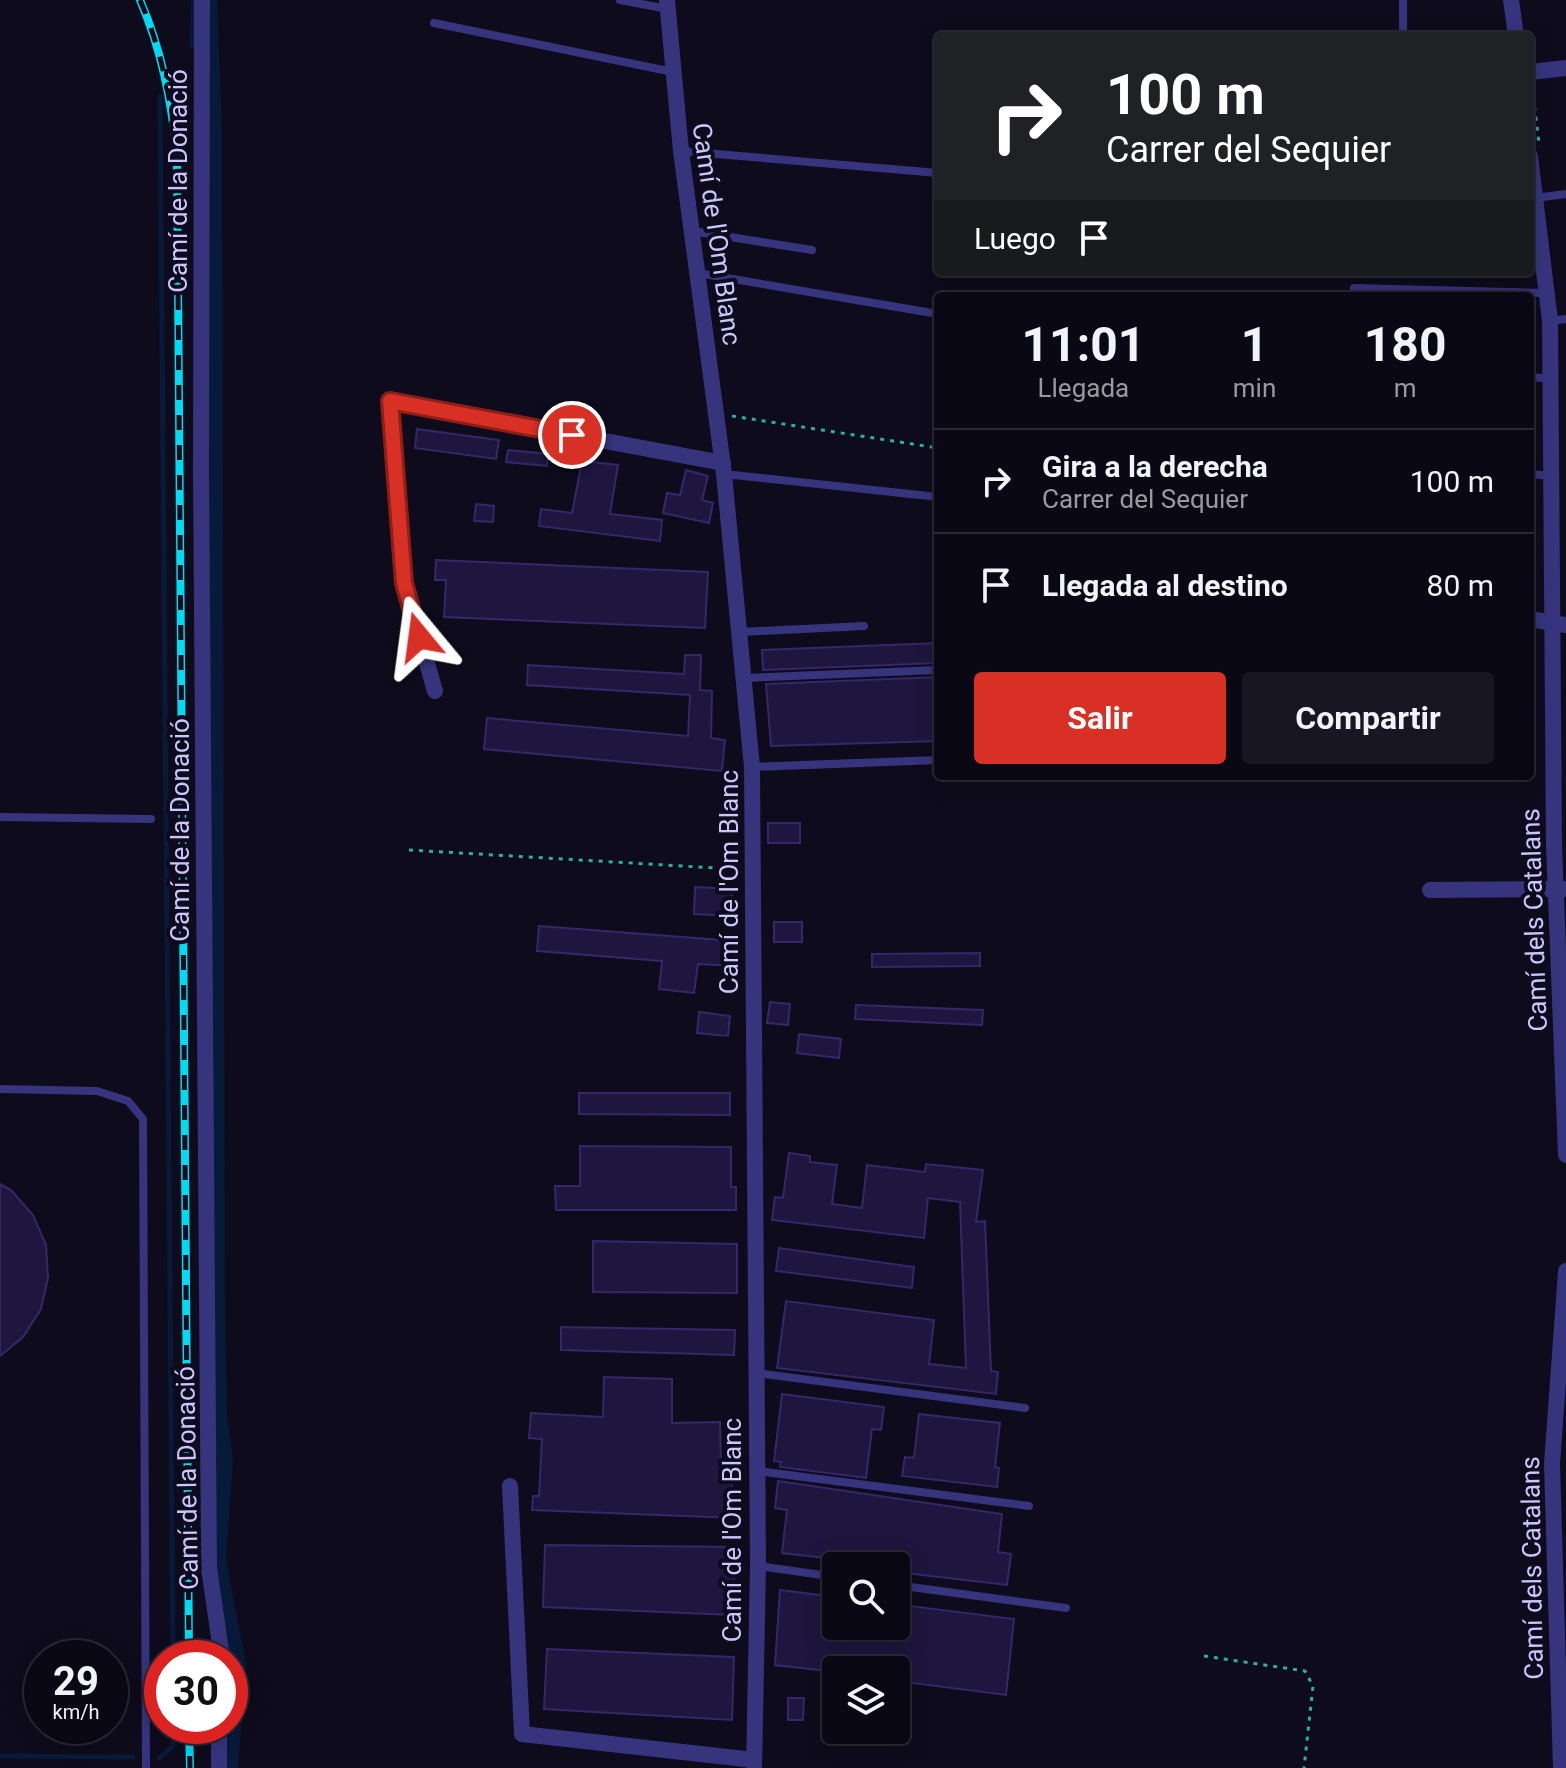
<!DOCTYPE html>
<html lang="es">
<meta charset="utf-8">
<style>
:root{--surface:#0a0815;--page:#181622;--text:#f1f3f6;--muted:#999aa0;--line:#2a2934;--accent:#d93025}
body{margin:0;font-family:Roboto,sans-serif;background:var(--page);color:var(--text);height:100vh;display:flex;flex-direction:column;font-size:30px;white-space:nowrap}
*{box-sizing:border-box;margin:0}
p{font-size:26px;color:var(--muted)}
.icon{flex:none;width:44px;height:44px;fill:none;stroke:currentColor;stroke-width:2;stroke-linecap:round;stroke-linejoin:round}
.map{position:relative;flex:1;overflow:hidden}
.panel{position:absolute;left:934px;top:292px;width:600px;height:488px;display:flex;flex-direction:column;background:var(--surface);border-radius:8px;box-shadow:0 4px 20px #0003,0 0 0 2px var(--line)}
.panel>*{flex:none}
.guide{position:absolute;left:934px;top:32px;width:600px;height:244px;border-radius:8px;box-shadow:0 4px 20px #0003,0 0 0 2px var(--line);background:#202124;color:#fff;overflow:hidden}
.tools{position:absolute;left:822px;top:1552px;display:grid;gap:16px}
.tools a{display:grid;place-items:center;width:88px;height:88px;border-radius:8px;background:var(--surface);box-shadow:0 4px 20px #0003,0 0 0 2px var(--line);font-size:40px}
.speed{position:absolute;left:24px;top:1640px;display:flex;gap:16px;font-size:40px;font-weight:700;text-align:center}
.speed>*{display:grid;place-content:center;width:104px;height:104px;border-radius:50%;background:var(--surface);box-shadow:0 4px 20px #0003,0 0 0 2px var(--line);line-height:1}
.speed small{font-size:20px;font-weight:400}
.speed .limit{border:12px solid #d22;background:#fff;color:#111}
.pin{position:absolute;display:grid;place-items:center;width:68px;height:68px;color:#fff;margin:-34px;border:4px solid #fff;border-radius:50%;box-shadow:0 2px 8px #0007}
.me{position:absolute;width:88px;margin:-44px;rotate:344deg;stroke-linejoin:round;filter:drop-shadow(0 0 6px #0008)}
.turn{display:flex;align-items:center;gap:28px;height:168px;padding:0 40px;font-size:36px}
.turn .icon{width:104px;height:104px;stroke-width:2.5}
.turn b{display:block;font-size:56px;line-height:68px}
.then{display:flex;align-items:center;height:76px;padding:0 40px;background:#0003;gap:16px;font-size:30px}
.eta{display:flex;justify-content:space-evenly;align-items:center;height:136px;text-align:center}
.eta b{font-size:48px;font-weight:700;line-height:56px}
.button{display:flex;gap:16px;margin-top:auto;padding:16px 40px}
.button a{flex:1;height:92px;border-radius:8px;background:var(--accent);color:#fff;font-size:32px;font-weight:700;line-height:92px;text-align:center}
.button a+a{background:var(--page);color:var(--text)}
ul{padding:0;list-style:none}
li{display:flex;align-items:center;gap:24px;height:104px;padding:0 40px;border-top:2px solid var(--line)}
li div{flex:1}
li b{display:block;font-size:30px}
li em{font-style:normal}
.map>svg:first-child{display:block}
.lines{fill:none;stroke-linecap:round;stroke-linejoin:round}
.stream{stroke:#071a39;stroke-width:5}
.canal{stroke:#071a39;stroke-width:16}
.building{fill:#1e163e;stroke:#34286a;stroke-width:2}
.path{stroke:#29b0a6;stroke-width:3;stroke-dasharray:4 6;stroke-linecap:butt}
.service{stroke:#36347d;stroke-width:8}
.minor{stroke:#36347d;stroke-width:16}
.rail-casing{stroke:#00dbf1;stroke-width:8}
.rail{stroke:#0e0b1c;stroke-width:5;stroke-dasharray:15;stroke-linecap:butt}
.route-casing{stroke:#8d1f18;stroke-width:20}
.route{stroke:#d93025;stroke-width:14}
.labels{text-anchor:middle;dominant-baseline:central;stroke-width:8;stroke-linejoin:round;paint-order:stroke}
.street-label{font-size:26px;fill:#ccc6ff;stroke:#0e0b1c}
</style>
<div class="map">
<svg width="1566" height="1768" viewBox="0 0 1566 1768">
<rect width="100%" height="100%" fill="#0e0b1c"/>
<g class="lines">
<!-- stream -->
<g class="stream">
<polyline points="192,46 194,0"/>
<polyline points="160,96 173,1658"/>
<polyline points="0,1756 133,1757"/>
<polyline points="159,1758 173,1746 173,1726"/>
</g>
<!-- canal -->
<polyline class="canal" points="209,0 214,132 217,1308 219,1415 225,1459 218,1560 238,1664 230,1768"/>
</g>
<!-- building -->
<g class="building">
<polygon points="417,429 499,440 496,459 415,448"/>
<polygon points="508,450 548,454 547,466 506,462"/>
<polygon points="582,461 618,465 610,514 662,520 660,541 539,526 541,509 572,513"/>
<polygon points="686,470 708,476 702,500 713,503 709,523 663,513 667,493 680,495"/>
<polygon points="476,504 494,506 493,522 474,521"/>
<polygon points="436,560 708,572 705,628 444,617 446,580 435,580"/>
<polygon points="938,643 938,663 763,670 762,650"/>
<polygon points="685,655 701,655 700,690 712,691 711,738 725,740 722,771 484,749 487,718 688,736 690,695 527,685 528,665 684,674"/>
<polygon points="938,677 938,741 771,746 766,684"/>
<rect x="768" y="823" width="32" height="20"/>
<polygon points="695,887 732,889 731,916 694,914"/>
<rect x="774" y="922" width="28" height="20"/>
<polygon points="539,926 734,941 732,966 698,964 694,993 659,989 662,961 537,951"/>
<polygon points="980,953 980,966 872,967 872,954"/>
<polygon points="770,1002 790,1004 788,1025 767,1023"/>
<polygon points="856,1005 983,1010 982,1025 855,1019"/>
<polygon points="699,1012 730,1016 728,1036 697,1033"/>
<polygon points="799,1034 841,1039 839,1058 797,1053"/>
<polygon points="579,1093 730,1093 730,1115 579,1114"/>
<polygon points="580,1146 731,1147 731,1187 736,1187 736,1210 556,1210 555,1186 580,1186"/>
<polygon points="789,1153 810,1156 810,1162 837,1165 832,1204 862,1208 867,1165 925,1172 926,1164 983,1170 976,1222 985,1221 991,1371 998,1372 996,1394 777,1368 786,1301 934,1320 929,1364 966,1368 960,1202 928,1198 924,1238 772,1220 775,1197 783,1198"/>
<polygon points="0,1184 11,1190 33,1215 46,1245 48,1278 41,1309 23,1337 0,1356"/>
<polygon points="593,1241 737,1244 737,1293 593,1292"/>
<polygon points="779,1248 914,1267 912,1288 776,1271"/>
<polygon points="561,1327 735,1330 734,1355 561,1350"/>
<polygon points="604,1377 672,1379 672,1423 720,1422 721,1465 730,1465 735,1518 532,1510 533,1496 539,1496 542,1439 529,1438 531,1413 603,1417"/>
<polygon points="782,1394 884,1407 881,1430 872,1429 866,1478 780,1467 781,1462 774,1461"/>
<polygon points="919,1414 1000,1423 995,1467 999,1468 997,1487 902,1476 905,1457 914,1458"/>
<polygon points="778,1481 1002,1514 998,1552 1011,1554 1007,1585 897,1572 896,1566 782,1553 787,1510 775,1508"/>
<polygon points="545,1545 735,1547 733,1615 543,1607"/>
<polygon points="780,1590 836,1597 836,1626 901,1626 903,1605 1014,1619 1006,1695 896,1681 897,1670 836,1672 775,1665"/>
<polygon points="547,1649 734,1657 732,1720 544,1709"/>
<polygon points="788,1698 804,1698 803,1720 788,1720"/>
</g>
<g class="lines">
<!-- path -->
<g class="path">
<polyline points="1532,87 1539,143"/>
<polyline points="732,416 938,448"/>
<polyline points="409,850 716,868 737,864"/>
<polyline points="1204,1656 1305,1671 1313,1686 1304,1768"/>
</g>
<!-- service -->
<g class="service">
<polyline points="620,0 668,9"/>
<polyline points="434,23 673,72"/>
<polyline points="1403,36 1403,0"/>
<polyline points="681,151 938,173"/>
<polyline points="1535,198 1566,194"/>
<polyline points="692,231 812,250"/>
<polyline points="698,273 938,314"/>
<polyline points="1354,288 1546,293"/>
<polyline points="1550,321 1566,319"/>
<polyline points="1530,377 1552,379"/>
<polyline points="724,474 938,497"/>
<polyline points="1530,474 1552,476"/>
<polyline points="740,632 864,626"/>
<polyline points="746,678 938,670"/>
<polyline points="752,767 938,760"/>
<polyline points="0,817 151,819"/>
<polyline points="0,1089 97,1091 128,1101 143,1119 146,1768"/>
<polyline points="756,1373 1025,1408"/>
<polyline points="757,1471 1029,1506"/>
<polyline points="758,1566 836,1577"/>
<polyline points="896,1585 1066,1608"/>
</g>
<!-- minor -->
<g class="minor">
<polyline points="202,0 201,472 209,1568 222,1658"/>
<polyline points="667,0 681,151 724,474 752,767 758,1566 754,1768"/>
<polyline points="1511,0 1516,36"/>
<polyline points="1530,72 1566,68"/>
<polyline points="1530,156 1550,321 1554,845 1566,1155"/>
<polyline points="1530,619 1566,625"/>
<polyline points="435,691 404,583 390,401 723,463"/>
<polyline points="1430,890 1564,889"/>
<polyline points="510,1486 522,1734 754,1760"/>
<polyline points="219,1768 219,1726"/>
<polyline points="1561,1768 1552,1464 1566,1271"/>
</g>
<defs>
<g id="rail">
<path d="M140,0C162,51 171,100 177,155L189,1658"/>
<polyline points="189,1726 190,1768"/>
</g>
</defs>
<!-- rail casing -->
<use href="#rail" class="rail-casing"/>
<!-- rail -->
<use href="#rail" class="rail"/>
</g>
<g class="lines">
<defs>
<polyline id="route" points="419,637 404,583 390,401 572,435"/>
</defs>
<!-- route casing -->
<use href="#route" class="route-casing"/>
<!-- route -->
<use href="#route" class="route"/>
</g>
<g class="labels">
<!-- street labels -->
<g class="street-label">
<text transform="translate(178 181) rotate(-90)">Camí de la Donació</text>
<text transform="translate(717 234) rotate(82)">Camí de l'Om Blanc</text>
<text transform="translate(180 830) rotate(-90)">Camí de la Donació</text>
<text transform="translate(729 882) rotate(-90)">Camí de l'Om Blanc</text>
<text transform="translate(1534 920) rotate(-92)">Camí dels Catalans</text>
<text transform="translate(187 1478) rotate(-91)">Camí de la Donació</text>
<text transform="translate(732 1530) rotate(-90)">Camí de l'Om Blanc</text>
<text transform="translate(1532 1568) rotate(-91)">Camí dels Catalans</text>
</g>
</g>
</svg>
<div class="tools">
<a><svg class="icon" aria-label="search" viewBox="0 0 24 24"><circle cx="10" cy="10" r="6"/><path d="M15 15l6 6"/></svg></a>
<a><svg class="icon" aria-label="layers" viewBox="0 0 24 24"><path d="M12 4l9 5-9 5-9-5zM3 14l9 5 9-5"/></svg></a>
</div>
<div class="speed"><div>29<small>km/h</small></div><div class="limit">30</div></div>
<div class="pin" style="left:572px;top:435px;background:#d93025"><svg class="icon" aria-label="arrive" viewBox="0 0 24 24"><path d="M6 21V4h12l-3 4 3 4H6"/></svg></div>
<svg class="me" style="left:419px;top:637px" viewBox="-20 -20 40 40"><path d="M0-17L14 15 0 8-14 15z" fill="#d93025" stroke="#fff" stroke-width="4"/></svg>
<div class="guide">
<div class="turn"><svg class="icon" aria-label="right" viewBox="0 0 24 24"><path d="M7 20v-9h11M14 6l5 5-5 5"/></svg><div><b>100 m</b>Carrer del Sequier</div></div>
<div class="then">Luego<svg class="icon" aria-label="arrive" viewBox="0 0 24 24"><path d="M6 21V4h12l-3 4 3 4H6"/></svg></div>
</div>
<section class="panel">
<div class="eta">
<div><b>11:01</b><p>Llegada</p></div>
<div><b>1</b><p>min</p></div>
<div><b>180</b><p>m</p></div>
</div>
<ul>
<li><svg class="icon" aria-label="right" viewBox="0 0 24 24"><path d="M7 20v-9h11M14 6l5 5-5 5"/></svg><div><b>Gira a la derecha</b><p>Carrer del Sequier</p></div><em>100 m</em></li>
<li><svg class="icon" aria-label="arrive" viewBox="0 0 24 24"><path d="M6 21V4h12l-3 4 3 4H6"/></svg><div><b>Llegada al destino</b></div><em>80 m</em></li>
</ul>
<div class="button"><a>Salir</a><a>Compartir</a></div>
</section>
</div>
